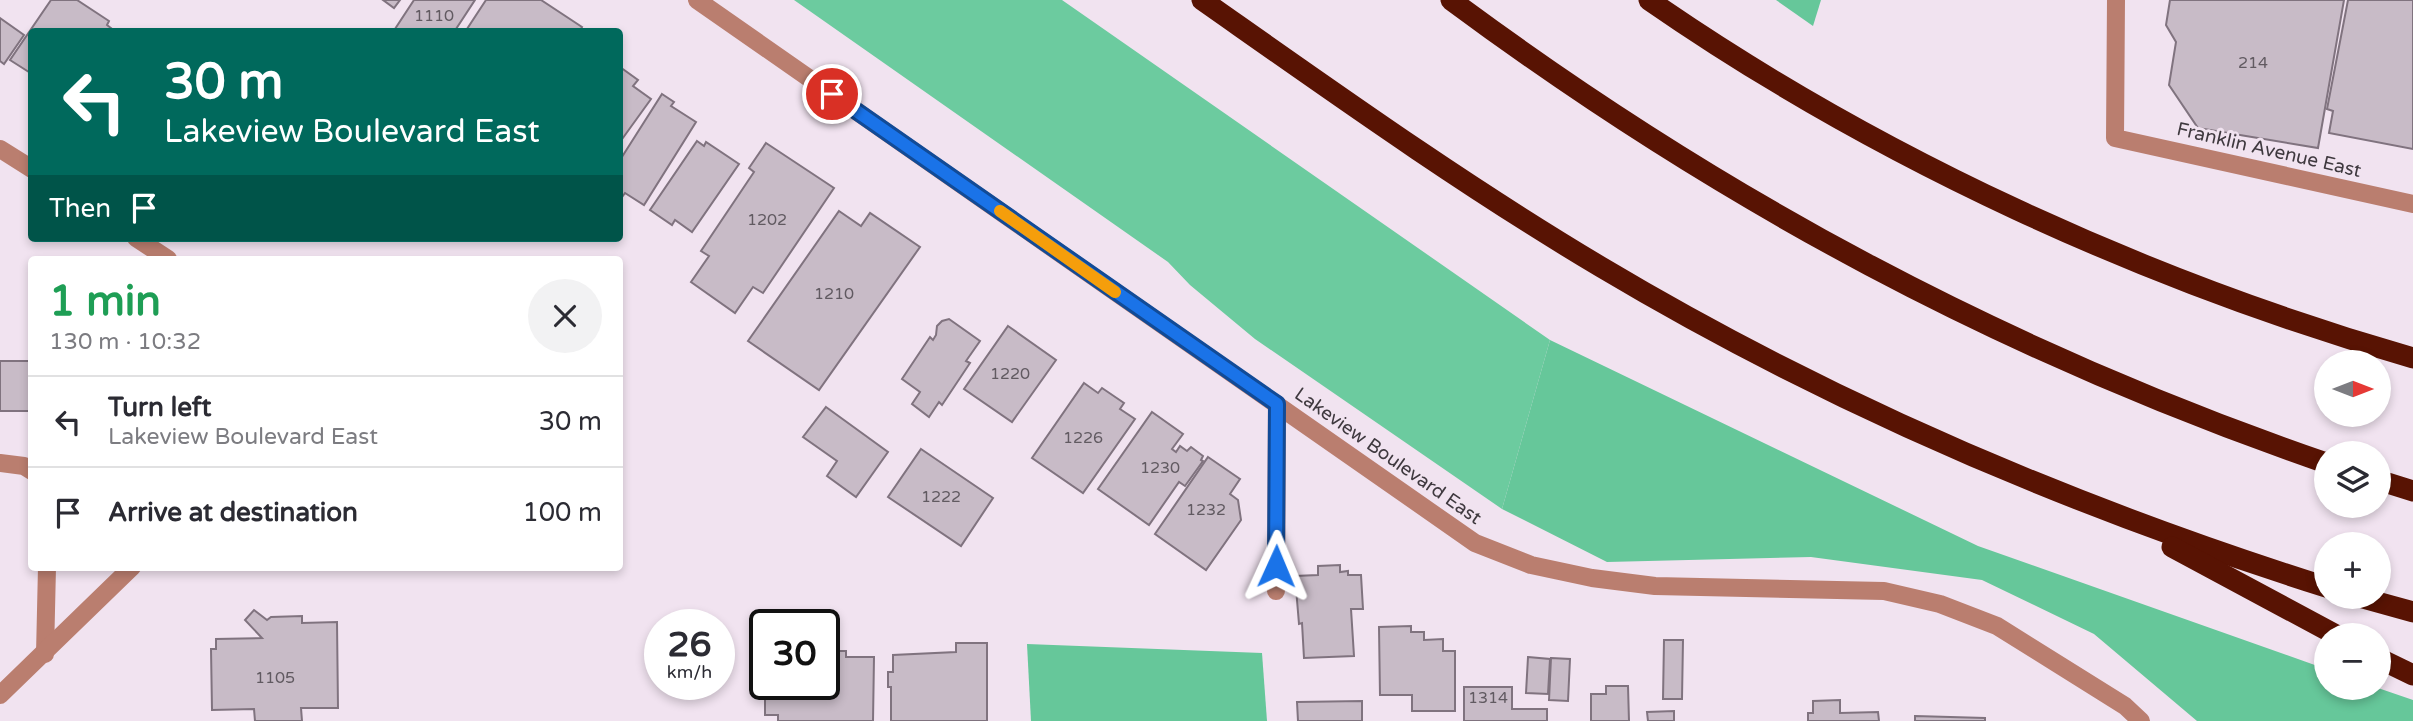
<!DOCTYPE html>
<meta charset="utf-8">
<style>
:root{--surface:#fff;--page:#f2f2f3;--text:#2b2b33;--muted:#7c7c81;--line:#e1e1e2}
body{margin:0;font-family:"Varela Round",sans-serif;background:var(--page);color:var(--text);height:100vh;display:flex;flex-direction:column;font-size:26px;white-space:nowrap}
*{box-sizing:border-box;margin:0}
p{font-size:23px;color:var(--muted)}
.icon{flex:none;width:38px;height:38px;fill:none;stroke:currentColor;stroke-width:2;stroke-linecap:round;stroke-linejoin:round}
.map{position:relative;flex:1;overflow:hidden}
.sheet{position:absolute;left:28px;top:256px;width:595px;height:315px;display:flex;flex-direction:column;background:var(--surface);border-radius:7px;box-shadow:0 4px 10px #0003}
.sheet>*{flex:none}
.banner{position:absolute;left:28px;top:28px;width:595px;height:214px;border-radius:7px;box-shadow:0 4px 10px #0003;background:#00695c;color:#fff;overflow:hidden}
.needle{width:46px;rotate:90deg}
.tools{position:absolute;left:2314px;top:350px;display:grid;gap:14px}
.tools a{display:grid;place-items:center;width:77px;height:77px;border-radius:50%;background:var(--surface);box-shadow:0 4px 10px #0003;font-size:35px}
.speed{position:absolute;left:644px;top:609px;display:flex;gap:14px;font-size:35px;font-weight:700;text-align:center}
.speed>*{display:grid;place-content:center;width:91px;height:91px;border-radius:50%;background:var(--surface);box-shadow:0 4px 10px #0003;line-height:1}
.speed small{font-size:18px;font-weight:400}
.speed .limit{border:4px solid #111;border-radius:10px;background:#fff;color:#111}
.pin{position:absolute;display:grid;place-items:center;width:60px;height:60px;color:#fff;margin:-30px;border:4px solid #fff;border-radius:50%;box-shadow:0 2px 7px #0007}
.me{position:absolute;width:77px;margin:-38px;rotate:1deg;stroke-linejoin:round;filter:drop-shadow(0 0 5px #0008)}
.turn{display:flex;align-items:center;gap:24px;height:147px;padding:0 21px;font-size:32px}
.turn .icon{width:91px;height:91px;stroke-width:2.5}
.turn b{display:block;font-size:49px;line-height:60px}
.then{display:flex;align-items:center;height:66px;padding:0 21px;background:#0003;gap:14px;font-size:26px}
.round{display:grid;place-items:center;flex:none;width:74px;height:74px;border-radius:37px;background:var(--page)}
.overview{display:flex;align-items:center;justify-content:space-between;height:119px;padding:0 21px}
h1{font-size:42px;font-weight:800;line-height:52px;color:#1e9e55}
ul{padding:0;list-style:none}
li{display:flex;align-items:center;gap:21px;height:91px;padding:0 21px;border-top:2px solid var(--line)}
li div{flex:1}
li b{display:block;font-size:26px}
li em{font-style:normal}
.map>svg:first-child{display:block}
.green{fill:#6ccb9f}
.forest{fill:#66c79a}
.building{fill:#c8bbc7;stroke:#80737f;stroke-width:2}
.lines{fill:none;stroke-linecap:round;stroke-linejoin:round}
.minor{stroke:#ba7e6f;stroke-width:18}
.highway{stroke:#581303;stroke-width:21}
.route-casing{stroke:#114b97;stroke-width:18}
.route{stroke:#1a73e8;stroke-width:12}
.slow{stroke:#f59e0b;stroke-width:12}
.labels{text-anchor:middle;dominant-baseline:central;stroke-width:6;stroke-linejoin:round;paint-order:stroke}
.number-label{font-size:16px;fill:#615a61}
.street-label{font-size:19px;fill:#3f393f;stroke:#f1e3f0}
</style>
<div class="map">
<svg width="2413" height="721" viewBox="0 0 2413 721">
<rect width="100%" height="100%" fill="#f1e3f0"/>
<!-- green -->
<polygon class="green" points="794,0 1062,0 1550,340 1502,509 1255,339 1190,285 1168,262"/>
<!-- forest -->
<g class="forest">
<polygon points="1776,0 1821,0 1813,26"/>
<polygon points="1550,340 1978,546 2326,669 2326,688 2378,688 2413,700 2413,721 2197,721 2094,634 1982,580 1811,557 1607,562 1502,509"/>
<polygon points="1027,644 1262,653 1267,721 1031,721"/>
</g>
<!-- building -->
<g class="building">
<polygon points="51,0 77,0 109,21 107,25 116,32 32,32 32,74 10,60"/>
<polygon points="383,0 400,0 394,8"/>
<polygon points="414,0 475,0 454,32 393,32"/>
<polygon points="486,0 541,0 582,27 579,32 465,32"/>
<polygon points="2170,0 2344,0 2318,148 2198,128 2169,85 2176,42 2166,25"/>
<polygon points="2348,0 2413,0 2413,149 2329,133 2333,111 2327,109"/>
<polygon points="0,18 24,35 4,64 0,61"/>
<polygon points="620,67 638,80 633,86 651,99 620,142"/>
<polygon points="662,94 674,102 671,106 696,122 644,205 625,193 620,200 620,160"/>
<polygon points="697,141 704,146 706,142 739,164 692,232 675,220 672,225 650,210"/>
<polygon points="766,143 834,188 763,293 753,287 735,313 691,282 709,256 701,251 754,172 749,168"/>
<polygon points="839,211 861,226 870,213 920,247 819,390 748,341"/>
<polygon points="949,319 980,341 966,361 970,363 942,405 939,402 929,417 912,404 920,392 902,379 930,337 933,340 936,335 937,326 942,321"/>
<polygon points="1008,326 1056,360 1012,422 964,389"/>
<rect x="0" y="361" width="32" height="50"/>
<polygon points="1084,383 1098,393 1102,388 1124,403 1120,409 1135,419 1083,493 1032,458"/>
<polygon points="826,407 888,452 856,497 827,476 837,461 803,437"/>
<polygon points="1152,412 1183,434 1172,449 1176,452 1180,446 1187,451 1191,447 1203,456 1201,460 1203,461 1185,486 1179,482 1149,525 1098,489"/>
<polygon points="921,449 993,498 961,546 888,497"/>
<polygon points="1208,457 1240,479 1230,494 1238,500 1241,520 1206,570 1155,534"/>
<polygon points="1340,565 1340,572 1348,571 1348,575 1361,575 1363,609 1351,609 1354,656 1304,658 1302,623 1299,624 1295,576 1318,575 1318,566"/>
<polygon points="254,610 267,620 271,617 302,616 302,623 337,622 338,708 301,708 302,721 255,721 254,709 212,710 211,649 216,649 216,639 262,638 245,620"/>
<polygon points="1411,626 1411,632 1424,632 1424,640 1443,639 1443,651 1455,651 1455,711 1412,711 1412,695 1380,695 1379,627"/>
<polygon points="1664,640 1683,640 1682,699 1663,699"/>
<polygon points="956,643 987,643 987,721 891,721 891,687 888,687 888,672 893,672 893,655 956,652"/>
<polygon points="824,651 846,651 846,657 874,657 873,721 778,721 778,715 765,715 765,696 777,696 777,684 824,684"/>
<polygon points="1528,657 1550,659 1548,694 1526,693"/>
<polygon points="1551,658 1570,659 1568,701 1549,700"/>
<polygon points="1606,686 1628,686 1629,721 1591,721 1591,694 1606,694"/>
<polygon points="1464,687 1512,687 1512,709 1547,709 1547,721 1464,721"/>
<polygon points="1840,700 1840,713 1878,712 1879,721 1808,721 1808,713 1813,713 1813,701"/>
<polygon points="1362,701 1362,721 1298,721 1297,702"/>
<polygon points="1674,711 1674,721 1648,721 1647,712"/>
<polygon points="1915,716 1985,718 1985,721 1915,721"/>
</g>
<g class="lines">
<!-- minor -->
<g class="minor">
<polyline points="697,0 1475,543 1531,565 1592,578 1655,586 1884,591 1940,604 1997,626 2125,706 2141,721"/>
<polyline points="2116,0 2115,138 2413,204"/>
<polyline points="0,149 32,169"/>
<polyline points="136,238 168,259"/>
<polyline points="0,463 24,466 32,471"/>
<polyline points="1276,591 1277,404"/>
<polyline points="45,654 47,567"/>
<polyline points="0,695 132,567"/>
</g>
<!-- highway -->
<g class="highway">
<path d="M1202,0C1333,92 1463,185 1601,267C1829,403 2073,507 2326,587"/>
<path d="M1451,0C1723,202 2005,352 2326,463"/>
<path d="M1649,0C1877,158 2146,281 2413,358"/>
<polyline points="2378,480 2413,491"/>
<polyline points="2172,547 2336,635"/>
<polyline points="2359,597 2413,612"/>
<polyline points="2378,658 2413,675"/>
</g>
</g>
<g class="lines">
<defs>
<polyline id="route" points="832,94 1277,404 1276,566"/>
</defs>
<!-- route casing -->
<use href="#route" class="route-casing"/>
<!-- route -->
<use href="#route" class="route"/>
<!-- slow -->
<polyline class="slow" points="1000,211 1115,292"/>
</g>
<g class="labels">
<!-- number labels -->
<g class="number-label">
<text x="434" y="16">1110</text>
<text x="2253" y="63">214</text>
<text x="767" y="220">1202</text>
<text x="834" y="294">1210</text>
<text x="1010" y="374">1220</text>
<text x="1083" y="438">1226</text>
<text x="1160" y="468">1230</text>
<text x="941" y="497">1222</text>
<text x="1206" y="510">1232</text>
<text x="275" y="678">1105</text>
<text x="1488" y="698">1314</text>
</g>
<!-- street labels -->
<g class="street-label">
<text transform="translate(2269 150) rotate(13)">Franklin Avenue East</text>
<text transform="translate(1388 456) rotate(35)">Lakeview Boulevard East</text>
</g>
</g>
</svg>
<div class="tools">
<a><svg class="needle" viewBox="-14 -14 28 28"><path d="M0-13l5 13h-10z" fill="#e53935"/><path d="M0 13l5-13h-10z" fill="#7c7c81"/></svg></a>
<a><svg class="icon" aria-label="layers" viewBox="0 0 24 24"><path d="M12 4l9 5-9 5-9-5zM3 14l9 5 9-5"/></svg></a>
<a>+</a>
<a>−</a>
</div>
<div class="speed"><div>26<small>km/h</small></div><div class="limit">30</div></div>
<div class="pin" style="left:832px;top:94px;background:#d93025"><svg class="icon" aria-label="arrive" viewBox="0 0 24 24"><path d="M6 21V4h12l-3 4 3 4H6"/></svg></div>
<svg class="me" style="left:1276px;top:566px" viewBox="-20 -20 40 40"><path d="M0-17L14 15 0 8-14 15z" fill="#1a73e8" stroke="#fff" stroke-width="4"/></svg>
<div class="banner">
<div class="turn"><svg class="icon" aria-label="left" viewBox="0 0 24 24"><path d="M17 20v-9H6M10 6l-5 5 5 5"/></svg><div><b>30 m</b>Lakeview Boulevard East</div></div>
<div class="then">Then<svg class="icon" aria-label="arrive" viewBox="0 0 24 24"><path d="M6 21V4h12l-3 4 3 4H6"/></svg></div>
</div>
<section class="sheet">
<div class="overview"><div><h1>1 min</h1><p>130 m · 10:32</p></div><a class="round"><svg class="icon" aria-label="close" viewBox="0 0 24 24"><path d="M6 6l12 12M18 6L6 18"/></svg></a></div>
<ul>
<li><svg class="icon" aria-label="left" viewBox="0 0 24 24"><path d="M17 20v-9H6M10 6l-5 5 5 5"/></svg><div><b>Turn left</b><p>Lakeview Boulevard East</p></div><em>30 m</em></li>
<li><svg class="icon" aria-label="arrive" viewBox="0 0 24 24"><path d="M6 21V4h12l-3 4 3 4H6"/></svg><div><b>Arrive at destination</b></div><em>100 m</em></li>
</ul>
</section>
</div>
